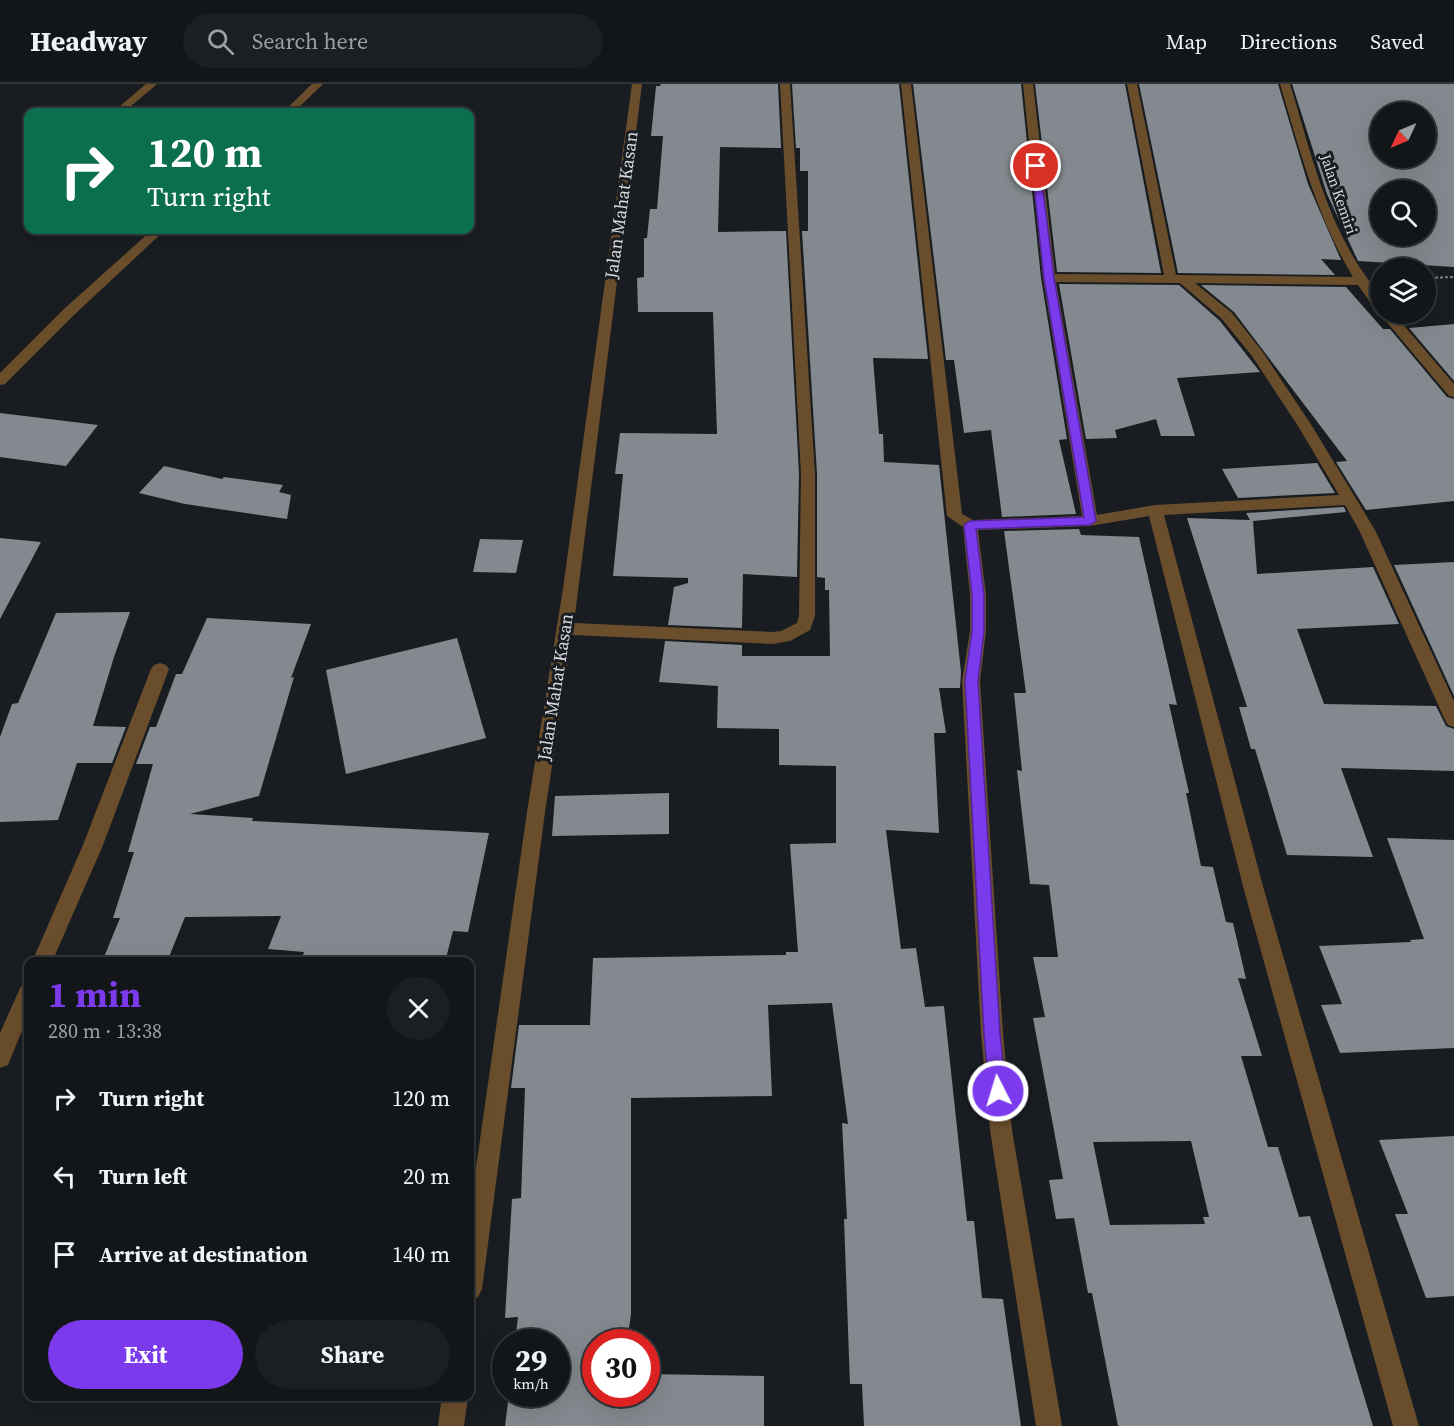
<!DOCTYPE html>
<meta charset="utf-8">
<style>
:root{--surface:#131619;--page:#1c1f22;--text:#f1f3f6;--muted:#9d9fa2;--line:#323538;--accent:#7c3aed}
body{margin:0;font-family:"Source Serif 4",serif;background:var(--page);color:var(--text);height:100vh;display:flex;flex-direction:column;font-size:22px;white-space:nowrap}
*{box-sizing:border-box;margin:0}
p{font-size:20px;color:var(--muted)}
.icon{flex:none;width:33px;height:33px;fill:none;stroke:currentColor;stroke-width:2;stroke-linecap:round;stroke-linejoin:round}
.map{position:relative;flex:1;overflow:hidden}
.drawer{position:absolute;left:24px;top:873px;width:450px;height:444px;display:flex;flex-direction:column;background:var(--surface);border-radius:12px;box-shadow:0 6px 24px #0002,0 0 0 2px var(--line)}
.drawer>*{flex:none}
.hud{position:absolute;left:24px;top:24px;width:450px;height:126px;border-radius:12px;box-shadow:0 6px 24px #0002,0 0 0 2px var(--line);background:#0b6e4f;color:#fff;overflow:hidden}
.needle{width:39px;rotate:226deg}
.buttons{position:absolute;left:1370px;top:18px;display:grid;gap:12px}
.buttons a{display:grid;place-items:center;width:66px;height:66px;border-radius:50%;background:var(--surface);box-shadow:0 6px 24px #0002,0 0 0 2px var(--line);font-size:30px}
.speed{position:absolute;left:492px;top:1245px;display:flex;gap:12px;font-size:30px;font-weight:700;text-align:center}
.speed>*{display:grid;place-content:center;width:78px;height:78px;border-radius:50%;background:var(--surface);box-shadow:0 6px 24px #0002,0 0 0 2px var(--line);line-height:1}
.speed small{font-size:15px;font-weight:400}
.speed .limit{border:9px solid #d22;background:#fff;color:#111}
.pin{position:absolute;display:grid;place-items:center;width:51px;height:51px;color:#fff;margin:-26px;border:3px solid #fff;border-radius:50%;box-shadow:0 2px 6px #0007}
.me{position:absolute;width:66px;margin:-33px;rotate:355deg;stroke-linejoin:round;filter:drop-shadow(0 0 4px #0008)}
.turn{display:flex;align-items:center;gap:21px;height:126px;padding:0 24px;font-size:27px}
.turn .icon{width:78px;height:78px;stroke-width:2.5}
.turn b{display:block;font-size:42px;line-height:51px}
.round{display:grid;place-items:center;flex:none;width:63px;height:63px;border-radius:32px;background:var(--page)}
.summary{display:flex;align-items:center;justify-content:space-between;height:102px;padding:0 24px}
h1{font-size:36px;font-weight:700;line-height:45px;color:var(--accent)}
.button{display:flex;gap:12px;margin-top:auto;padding:12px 24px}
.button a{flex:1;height:69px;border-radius:36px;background:var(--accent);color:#fff;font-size:24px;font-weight:700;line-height:69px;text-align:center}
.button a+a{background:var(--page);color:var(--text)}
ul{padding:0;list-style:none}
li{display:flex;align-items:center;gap:18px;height:78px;padding:0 24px}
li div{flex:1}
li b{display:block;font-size:22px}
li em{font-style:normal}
header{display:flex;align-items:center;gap:36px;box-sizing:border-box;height:84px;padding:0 30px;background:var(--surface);border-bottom:2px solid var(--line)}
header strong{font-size:28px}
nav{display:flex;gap:33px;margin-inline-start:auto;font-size:21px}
.search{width:420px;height:54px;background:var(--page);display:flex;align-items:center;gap:15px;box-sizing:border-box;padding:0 21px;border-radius:33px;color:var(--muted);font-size:22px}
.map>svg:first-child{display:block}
.building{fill:#83898e;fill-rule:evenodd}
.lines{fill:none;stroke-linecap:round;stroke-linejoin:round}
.path{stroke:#818588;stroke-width:2;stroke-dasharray:3 2;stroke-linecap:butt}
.minor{fill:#6a4e2c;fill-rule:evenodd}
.route{fill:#7c3aed;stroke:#51269a;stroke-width:1.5}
.labels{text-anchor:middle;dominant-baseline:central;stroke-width:6;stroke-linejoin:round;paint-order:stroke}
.far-street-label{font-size:15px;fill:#d8dbde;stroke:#191d21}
.street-label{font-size:18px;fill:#d8dbde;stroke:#191d21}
</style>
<header>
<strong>Headway</strong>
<div class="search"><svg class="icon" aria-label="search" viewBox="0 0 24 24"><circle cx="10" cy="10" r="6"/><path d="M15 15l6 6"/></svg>Search here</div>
<nav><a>Map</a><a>Directions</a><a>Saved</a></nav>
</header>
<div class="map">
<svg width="1454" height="1342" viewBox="0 0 1454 1342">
<rect width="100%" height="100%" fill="#191d21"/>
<!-- building -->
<g class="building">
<polygon points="661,0 778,0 781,64 720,63 718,148 786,147 799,390 797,493 743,490 742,544 668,541 674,503 688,499 688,494 613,492 623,390 615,390 620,349 717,350 713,228 638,228 637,194 644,193 644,154 647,154 650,125 657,125 663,52 651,52 656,2 660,2"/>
<polygon points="792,0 899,0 928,275 873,274 879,350 883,350 884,378 939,381 961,588 960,604 939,604 946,649 934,649 939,749 886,746 901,865 916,864 925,923 944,922 967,1137 974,1137 982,1214 1003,1215 1021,1342 864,1342 862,1300 850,1300 844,1135 847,1135 842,1039 848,1040 832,919 768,921 772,1012 631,1014 631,1230 627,1258 596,1258 596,1310 646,1310 646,1290 764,1292 764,1342 505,1342 509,1310 556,1310 556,1258 515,1258 518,1233 505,1234 512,1115 521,1114 525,1004 511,1004 519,941 590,941 593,874 786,871 786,868 798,868 790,760 836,759 836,682 779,681 779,645 717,644 718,602 659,598 665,557 742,561 742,572 830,572 829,506 825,506 825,494 817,493 817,390 802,147 808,147 808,87 800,87 800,64 796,64"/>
<polygon points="913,0 1021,0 1041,194 1067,355 1059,356 1076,430 1002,433 991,346 964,349 954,276 946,276"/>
<polygon points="1035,0 1125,0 1161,189 1057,188"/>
<polygon points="1139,0 1278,0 1308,100 1341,176 1321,175 1335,191 1178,189"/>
<path d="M1292,0H1454V183L1358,177L1327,110ZM1380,28H1425V74H1380ZM1380,106H1425V152H1380Z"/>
<polygon points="1059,200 1179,201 1220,237 1260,288 1177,294 1195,352 1161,352 1156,335 1115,346 1117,354 1086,355"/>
<polygon points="1201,201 1346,203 1383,245 1390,245 1447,313 1454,315 1454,417 1366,426 1336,378 1347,377 1234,228"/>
<polygon points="1454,240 1454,297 1409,244"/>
<polygon points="0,329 98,341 66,382 0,373"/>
<polygon points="1317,379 1335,409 1238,414 1222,385"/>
<polygon points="164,382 222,395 224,393 283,401 279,408 291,411 287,435 185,420 139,409"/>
<polygon points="1344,423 1346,428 1253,437 1257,490 1373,483 1399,540 1297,545 1324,620 1436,622 1446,642 1454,645 1454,687 1341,684 1373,773 1287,771 1255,665 1251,665 1239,623 1247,623 1187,434 1250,436 1246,429"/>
<path d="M1079,445L1081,451L1139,453L1177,621L1169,620L1189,709H1186L1201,782L1213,783L1226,838L1233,839L1246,895L1238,894L1262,972H1241L1268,1063H1278L1299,1133L1310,1132L1373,1342H1118L1092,1209H1088L1074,1134L1056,1135L1049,1096L1063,1095L1033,934L1045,933L1033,873H1058L1049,801L1030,800L1017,686L1022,687L1014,609H1026L1004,447ZM1191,1057L1209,1133H1203L1205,1140L1110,1141L1093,1058Z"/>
<polygon points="0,454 41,458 0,535"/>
<polygon points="480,455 523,456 516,489 473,488"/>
<polygon points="1454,478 1454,612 1394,481"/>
<polygon points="130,528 114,573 93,642 126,643 112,679 77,679 58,736 0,738 0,653 12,620 18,619 56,529"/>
<polygon points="207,534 311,540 291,594 294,593 259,712 190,730 253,734 252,737 489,749 468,848 453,847 445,878 301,878 304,868 268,865 281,832 185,833 167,878 102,878 120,834 113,834 134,768 128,768 153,680 136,680 150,643 156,643 176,590 182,590"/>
<polygon points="457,554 486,654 346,690 326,586"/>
<polygon points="669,709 669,750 552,752 555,712"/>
<polygon points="1387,754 1454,756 1454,964 1340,969 1321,921 1342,920 1319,862 1411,858 1410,856 1424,855"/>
<polygon points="1454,1052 1454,1212 1426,1214 1395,1130 1408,1130 1379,1056"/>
</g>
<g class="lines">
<!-- path -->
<polyline class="path" points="1425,194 1454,193"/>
<!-- minor -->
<g class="minor">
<polygon points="146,0 157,0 124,28 113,28"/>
<polygon points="312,0 323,0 294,28 283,28"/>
<polygon points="632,0 642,0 574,539 773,548 781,547 797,539 799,532 801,390 780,0 790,0 815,390 815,532 810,546 790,557 773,560 572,551 545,728 482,1205 478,1213 470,1217 470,1125 527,728 563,505"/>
<path d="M901,0H911L962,430L973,436L1082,432L1043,194L1023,0H1033L1055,190L1164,191L1127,0H1137L1176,191L1353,193C1317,133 1300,67 1280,0H1290C1308,58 1322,121 1354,174C1363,191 1380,206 1380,226L1375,225L1358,201L1195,199L1232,229L1262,267L1312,342L1375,446L1454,617V643L1448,641L1445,636L1359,446L1345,421L1164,431L1264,806L1419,1342H1393L1244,806L1149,432L1090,442L978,446L986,511V547L980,597L1003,949L1012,1046L1062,1342H1036L990,1046L981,949L962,597L970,547V511L963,443L947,432ZM1056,198L1180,199L1222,235L1252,272L1298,342L1339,411L1155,421L1097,431Z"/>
<polygon points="152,146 165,146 74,231 5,300 0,301 0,289 64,225"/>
<polygon points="1380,230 1394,230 1454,300 1454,313 1449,312"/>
<polygon points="160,579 166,581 169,585 103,761 52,878 32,878 83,761 151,585 154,581"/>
<polygon points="28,900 28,932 8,981 0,984 0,949 21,902"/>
<polygon points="442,1312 468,1312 464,1342 438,1342"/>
</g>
</g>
<!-- route -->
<polygon class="route" points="1036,79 1040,82 1054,194 1096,437 1090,441 976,445 984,511 984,547 978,597 1000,949 1006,1007 1003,1013 998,1015 992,1013 989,1007 984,949 965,597 972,547 972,511 964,441 970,437 1084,433 1044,194 1032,82"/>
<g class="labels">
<!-- far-street labels -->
<g class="far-street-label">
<text transform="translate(1339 110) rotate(71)">Jalan Kemiri</text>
</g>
<!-- street labels -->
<g class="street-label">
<text transform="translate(621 121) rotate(-82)">Jalan Mahat Kasan</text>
<text transform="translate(555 603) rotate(-81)">Jalan Mahat Kasan</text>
</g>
</g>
</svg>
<div class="buttons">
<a><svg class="needle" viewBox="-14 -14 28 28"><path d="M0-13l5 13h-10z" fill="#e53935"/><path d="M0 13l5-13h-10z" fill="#9d9fa2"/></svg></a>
<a><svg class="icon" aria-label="search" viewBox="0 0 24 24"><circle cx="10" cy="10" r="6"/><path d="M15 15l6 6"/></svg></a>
<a><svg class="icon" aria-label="layers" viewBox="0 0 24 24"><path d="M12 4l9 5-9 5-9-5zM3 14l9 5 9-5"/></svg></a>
</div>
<div class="speed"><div>29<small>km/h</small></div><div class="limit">30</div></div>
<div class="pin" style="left:1036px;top:82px;background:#d93025"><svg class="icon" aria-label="arrive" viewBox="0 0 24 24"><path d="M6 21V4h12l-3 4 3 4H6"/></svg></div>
<svg class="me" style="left:998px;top:1007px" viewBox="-20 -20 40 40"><circle r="17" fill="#7c3aed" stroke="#fff" stroke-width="3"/><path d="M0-11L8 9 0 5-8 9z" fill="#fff"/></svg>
<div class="hud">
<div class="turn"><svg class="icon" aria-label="right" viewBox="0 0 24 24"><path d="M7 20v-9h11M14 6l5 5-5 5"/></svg><div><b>120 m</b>Turn right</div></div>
</div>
<section class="drawer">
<div class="summary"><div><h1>1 min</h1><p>280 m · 13:38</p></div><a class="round"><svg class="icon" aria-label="close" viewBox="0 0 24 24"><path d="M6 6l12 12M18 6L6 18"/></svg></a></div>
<ul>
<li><svg class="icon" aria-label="right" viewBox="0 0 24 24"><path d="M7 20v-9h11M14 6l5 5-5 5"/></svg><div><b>Turn right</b></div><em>120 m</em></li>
<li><svg class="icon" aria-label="left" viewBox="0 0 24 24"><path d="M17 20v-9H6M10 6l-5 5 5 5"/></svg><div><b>Turn left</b></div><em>20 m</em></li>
<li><svg class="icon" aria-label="arrive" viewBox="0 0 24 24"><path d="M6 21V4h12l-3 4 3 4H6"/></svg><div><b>Arrive at destination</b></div><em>140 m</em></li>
</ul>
<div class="button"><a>Exit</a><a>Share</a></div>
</section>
</div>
